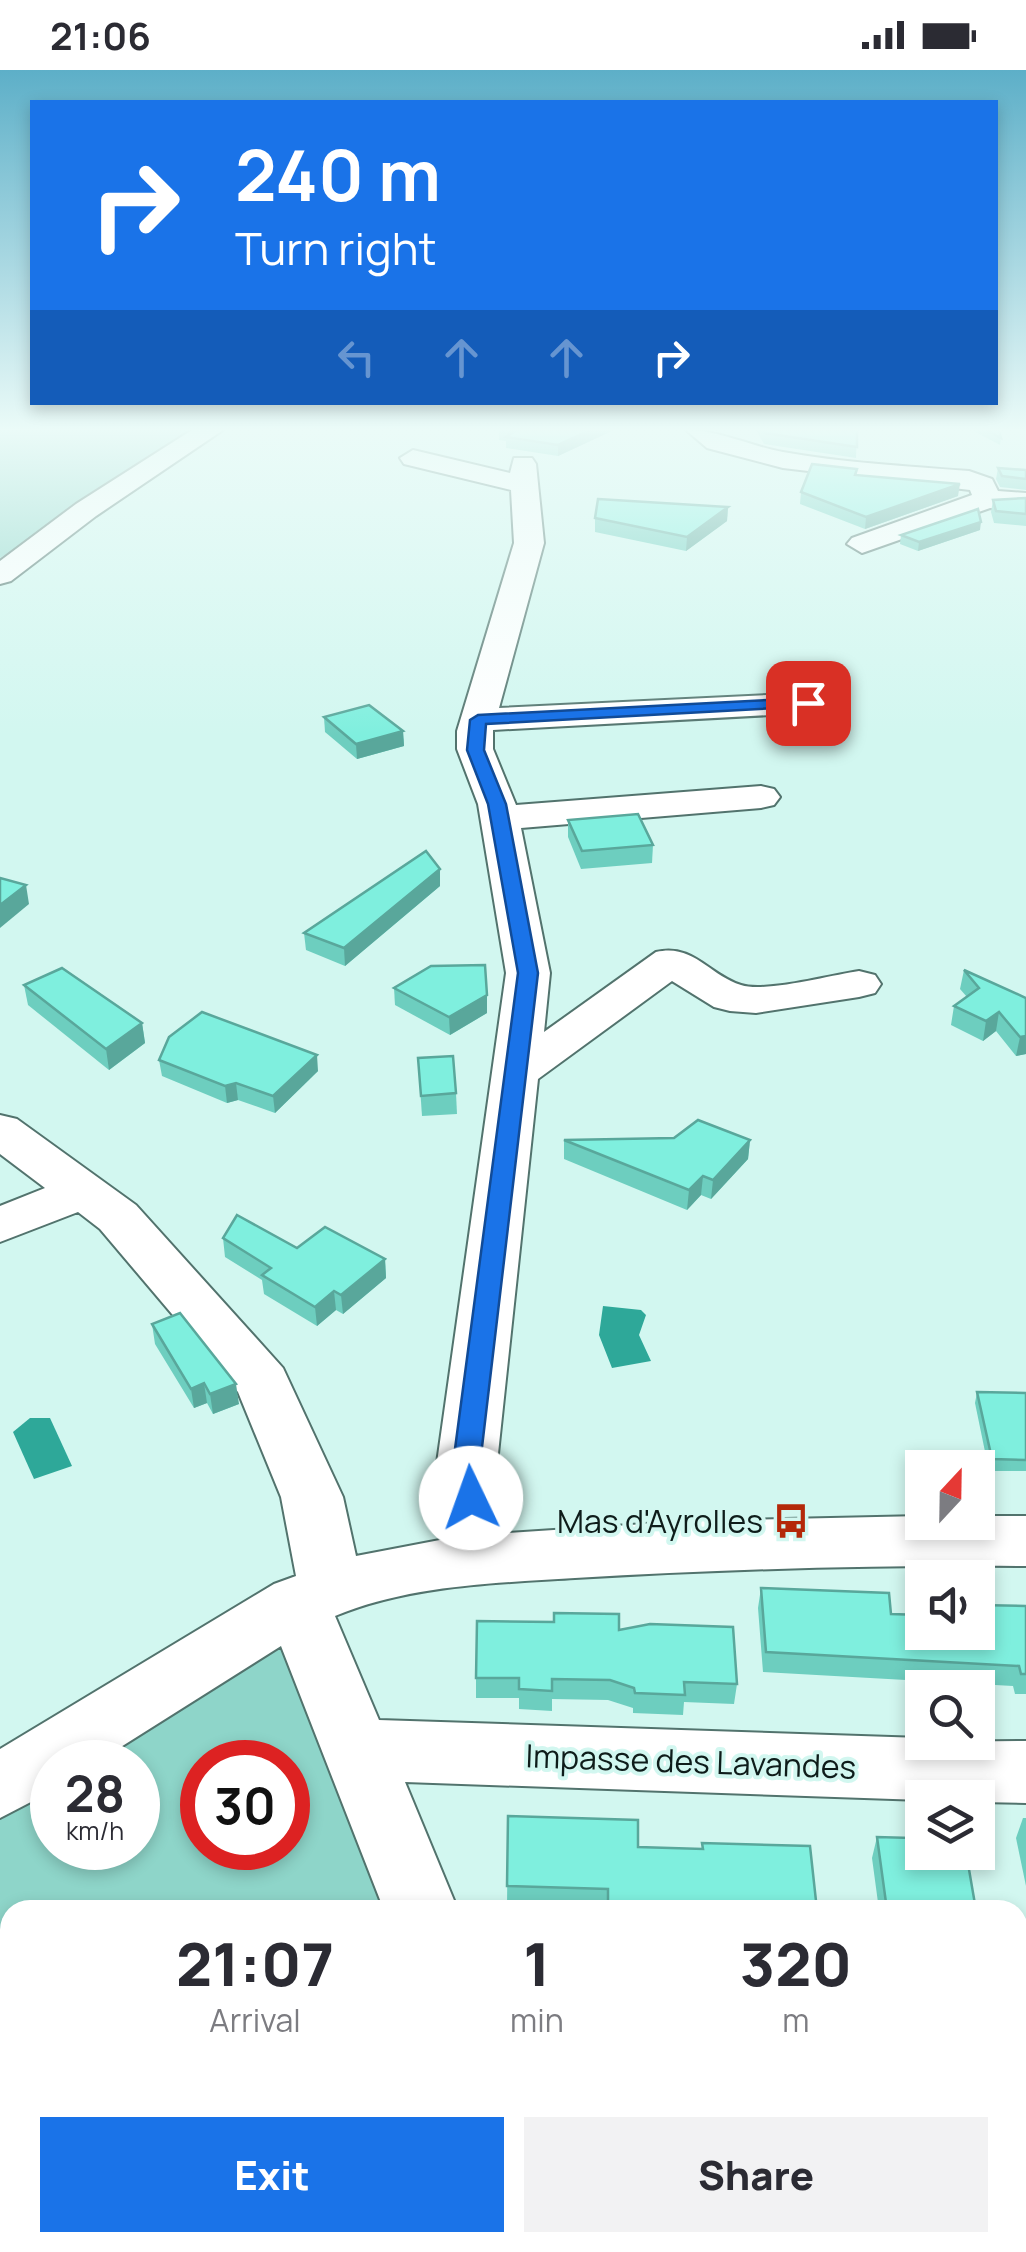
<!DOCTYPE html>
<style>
:root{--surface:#fff;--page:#f2f2f3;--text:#2b2b33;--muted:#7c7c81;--accent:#1a73e8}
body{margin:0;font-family:Manrope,sans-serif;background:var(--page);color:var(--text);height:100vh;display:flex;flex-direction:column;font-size:38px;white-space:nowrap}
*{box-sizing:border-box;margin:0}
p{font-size:32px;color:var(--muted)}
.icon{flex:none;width:55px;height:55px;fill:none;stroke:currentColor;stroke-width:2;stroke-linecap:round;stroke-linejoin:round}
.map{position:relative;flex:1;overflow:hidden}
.details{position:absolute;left:0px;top:1830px;width:1028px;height:352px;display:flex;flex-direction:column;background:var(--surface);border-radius:30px 30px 0 0;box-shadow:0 5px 15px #0003}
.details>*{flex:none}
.guide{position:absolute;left:30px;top:30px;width:968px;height:305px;border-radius:0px;box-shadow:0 5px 15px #0003;background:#1a73e8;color:#fff;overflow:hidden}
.needle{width:65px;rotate:22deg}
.buttons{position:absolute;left:905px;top:1380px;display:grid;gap:20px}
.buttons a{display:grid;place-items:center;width:90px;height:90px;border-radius:0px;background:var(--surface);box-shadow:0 5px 15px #0003;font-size:50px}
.speed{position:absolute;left:30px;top:1670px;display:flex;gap:20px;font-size:50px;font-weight:700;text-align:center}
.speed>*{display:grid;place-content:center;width:130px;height:130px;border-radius:50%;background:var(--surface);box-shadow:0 5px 15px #0003;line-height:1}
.speed small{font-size:25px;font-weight:400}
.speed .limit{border:15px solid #d22;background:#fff;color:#111}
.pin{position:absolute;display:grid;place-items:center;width:85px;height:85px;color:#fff;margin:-42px;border-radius:20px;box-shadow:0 5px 15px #0006}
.me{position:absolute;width:110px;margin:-55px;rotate:357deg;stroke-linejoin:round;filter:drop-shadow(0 0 8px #0008)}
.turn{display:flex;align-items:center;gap:35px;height:210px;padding:0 40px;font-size:45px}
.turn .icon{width:130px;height:130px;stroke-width:2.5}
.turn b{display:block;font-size:70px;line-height:85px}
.lanes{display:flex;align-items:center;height:95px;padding:0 40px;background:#0003;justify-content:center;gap:50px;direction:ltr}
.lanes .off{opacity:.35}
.eta{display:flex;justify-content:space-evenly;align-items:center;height:170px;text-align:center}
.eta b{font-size:60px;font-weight:800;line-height:70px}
.action{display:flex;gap:20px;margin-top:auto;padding:20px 40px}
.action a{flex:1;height:115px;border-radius:0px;background:var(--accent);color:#fff;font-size:40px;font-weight:800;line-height:115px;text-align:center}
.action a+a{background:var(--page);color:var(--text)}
.status{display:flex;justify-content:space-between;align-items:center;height:70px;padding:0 50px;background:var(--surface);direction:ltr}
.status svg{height:28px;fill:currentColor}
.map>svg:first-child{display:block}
.green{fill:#8ed5c9;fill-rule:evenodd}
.water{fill:#2ea899}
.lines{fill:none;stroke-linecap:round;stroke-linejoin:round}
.minor-casing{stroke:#52736d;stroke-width:4}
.minor{fill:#fff;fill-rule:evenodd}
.wall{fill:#6dcebf}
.shaded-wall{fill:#59a79b}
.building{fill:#7fefde;stroke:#59a79b;stroke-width:2.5}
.route{fill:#1a73e8;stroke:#114b97;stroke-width:2.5}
.labels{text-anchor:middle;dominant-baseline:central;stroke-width:8;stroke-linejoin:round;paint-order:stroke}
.near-poi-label{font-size:32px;fill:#0e1c1a;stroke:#d2f7f0;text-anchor:end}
.near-street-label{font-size:32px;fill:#0e1c1a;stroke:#d2f7f0}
</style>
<div class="status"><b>21:06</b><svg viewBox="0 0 49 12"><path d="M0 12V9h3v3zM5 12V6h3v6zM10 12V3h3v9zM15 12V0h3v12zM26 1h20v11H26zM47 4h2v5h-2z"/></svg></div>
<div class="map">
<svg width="1026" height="2182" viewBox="0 0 1026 2182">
<rect width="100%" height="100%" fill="#d2f7f0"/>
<!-- green -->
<g class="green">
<polygon points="0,360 208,360 0,488"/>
<path d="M282,1570L401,1840H10L13,2173L0,2182V1742L52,1708V1778H138V1692H77L206,1608ZM202,1692H288V1778H202Z"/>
</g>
<!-- water -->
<g class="water">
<polygon points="603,1236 641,1240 646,1245 639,1265 651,1291 612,1298 599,1265"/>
<polygon points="30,1348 50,1348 72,1396 34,1409 13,1362"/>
</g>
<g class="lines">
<defs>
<g id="minor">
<polygon points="192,360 223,360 96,446 11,511 0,514 0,491 76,434"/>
<path d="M686,360C720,360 749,376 783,382C844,393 907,396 969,401L992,409L998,421L1026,423V439L990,438L862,483L847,474L852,468L972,425L970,420L783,398L707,378Z"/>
<path d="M413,380L510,403L514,388H532L536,394L544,473L499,638L808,623L820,626L825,633L820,640L808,643L493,660V679L516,735L761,716L774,719L780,727L774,735L761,738L521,758L550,903L544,962L656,882C693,873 709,905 741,915C765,923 831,905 859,901L875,905L881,914L875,923L859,927L756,943L730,941L714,937L672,911L538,1009L497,1393L507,1463L691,1451L922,1446V1452H978V1446H1026V1496C875,1495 726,1499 575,1508C496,1513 409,1515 335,1546L379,1650L922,1668V1672L1026,1671V1733L978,1732V1728L922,1730L405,1712L458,1840H384L281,1576L97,1692H52V1721L0,1748V1679L274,1514L296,1506L281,1427L238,1322L100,1159L78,1142L0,1172V1136L45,1118L0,1084V1045L17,1049L136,1135L283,1298L343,1427L356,1486L445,1469L437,1393L506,903L478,734L457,679V661L514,473L511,420L404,394L400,388Z"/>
<polygon points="513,2172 599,2172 603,2182 517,2182"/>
</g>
</defs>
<!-- minor casing -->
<use href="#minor" class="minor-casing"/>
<!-- minor -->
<use href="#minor" class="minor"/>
</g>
<!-- wall -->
<g class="wall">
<polygon points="499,360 614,360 558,386 506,378 506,371 499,370"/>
<polygon points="756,360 857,360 856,388 764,374"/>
<polygon points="972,360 999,360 1001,368 1000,375"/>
<polygon points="998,398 1026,400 1026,420 1000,417 996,409"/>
<polygon points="857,399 856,406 958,426 865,459 800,434 801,422"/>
<polygon points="1026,428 1026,456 994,453 991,442 993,430"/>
<polygon points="728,437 727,451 686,481 595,462 595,448"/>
<polygon points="980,460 918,481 900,474 901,465"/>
<polygon points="324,647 403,661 404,676 357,689 325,662"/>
<polygon points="568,750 653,775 652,793 581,799 568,767"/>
<polygon points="440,799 440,816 345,896 306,880 304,863"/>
<polygon points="964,900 1026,928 1026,984 1016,986 996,961 983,971 951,955 954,936 967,927 960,919"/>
<polygon points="24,915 142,953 145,973 109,1000 28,935"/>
<polygon points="394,918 487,943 450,965 395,935"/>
<polygon points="418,988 456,1023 457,1044 422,1046"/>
<polygon points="159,990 318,1001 275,1043 238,1030 227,1033 162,1006"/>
<polygon points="564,1070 750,1070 748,1089 711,1129 701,1125 687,1140 564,1089"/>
<polygon points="223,1168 385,1189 386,1208 343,1244 336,1240 317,1256 264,1224 262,1210 225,1187"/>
<polygon points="152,1254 239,1334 213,1344 207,1333 194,1338 155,1274"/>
<polygon points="977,1322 1026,1323 1026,1401 989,1401 975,1333"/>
<polygon points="761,1518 891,1544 922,1562 1026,1536 1026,1624 1015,1624 1013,1616 763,1602 758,1538"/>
<polygon points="619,1560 737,1614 734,1634 684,1632 683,1645 633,1643 633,1638 608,1630 552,1629 552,1641 519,1639 519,1628 476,1628 476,1608"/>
<polygon points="508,1746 638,1777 702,1779 702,1773 817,1840 607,1840 507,1836"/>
<polygon points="1023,1748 1026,1748 1026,1816 1016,1768"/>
<polygon points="911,1760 976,1840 879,1840 872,1788 877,1767 909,1768"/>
<polygon points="1026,1962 1026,2067 1018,2068 1018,1963"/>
</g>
<!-- shaded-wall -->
<g class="shaded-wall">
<polygon points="591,360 614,360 558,386 558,375"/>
<polygon points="960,414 958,426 865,459 866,447"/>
<polygon points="728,437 727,451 686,481 687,467"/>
<polygon points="981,452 980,460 918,481 919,472"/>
<polygon points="403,661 404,676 357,689 356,674"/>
<polygon points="440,799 440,816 345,896 344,878"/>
<polygon points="26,815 29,834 0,858 0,835"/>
<polygon points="487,925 487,943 450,965 449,947"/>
<polygon points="999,942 996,961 983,971 986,951"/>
<polygon points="142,953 145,973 109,1000 106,979"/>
<polygon points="1026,966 1026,984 1016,986 1020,967"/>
<polygon points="317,985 318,1001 275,1043 273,1026"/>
<polygon points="236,1013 238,1030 227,1033 225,1016"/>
<polygon points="750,1070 748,1089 711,1129 713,1110"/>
<polygon points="703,1106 701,1125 687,1140 689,1120"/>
<polygon points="385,1189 386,1208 343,1244 341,1225"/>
<polygon points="334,1221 336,1240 317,1256 315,1237"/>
<polygon points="204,1313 207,1333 194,1338 191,1319"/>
<polygon points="236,1314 239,1334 213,1344 210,1324"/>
</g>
<!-- building -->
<g class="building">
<polygon points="510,360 591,360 558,375 506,367 515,361"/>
<polygon points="763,360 857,360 857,377 765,363"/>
<polygon points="987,360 999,360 1001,368"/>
<polygon points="812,394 857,399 855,405 960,414 866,447 801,422"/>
<polygon points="998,398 1026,400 1026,409 1002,406"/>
<polygon points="1026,428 1026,444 996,441 993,430"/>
<polygon points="598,429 728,437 687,467 595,448"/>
<polygon points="978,439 981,452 919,472 901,465"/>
<polygon points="369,635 403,661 356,674 324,647"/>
<polygon points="638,744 653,775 582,781 568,750"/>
<polygon points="426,781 440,799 344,878 304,863"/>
<polygon points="0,808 26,815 0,835"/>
<polygon points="485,895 487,925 449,947 394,918 431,896"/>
<polygon points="62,898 142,953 106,979 24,915"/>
<polygon points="964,900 1026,928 1026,966 1020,967 999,942 986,951 954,936 979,918"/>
<polygon points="202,942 317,985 273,1026 236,1013 225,1016 159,990 169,967"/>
<polygon points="453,986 456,1023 421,1026 418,988"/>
<polygon points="698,1050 750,1070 713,1110 703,1106 689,1120 564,1070 674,1068"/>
<polygon points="237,1145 297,1178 325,1157 385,1189 341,1225 334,1221 315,1237 262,1205 271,1198 223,1168"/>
<polygon points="180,1243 236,1314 210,1324 204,1313 191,1319 152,1254"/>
<polygon points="977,1322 1026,1323 1026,1390 992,1389"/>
<polygon points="761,1518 889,1523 891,1544 922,1545 922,1562 978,1562 978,1535 1026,1536 1026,1604 1021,1604 1019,1596 766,1582"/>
<polygon points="554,1543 619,1544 619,1560 650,1554 733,1557 737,1614 684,1612 685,1625 635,1623 634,1618 610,1610 552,1609 552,1621 519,1619 519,1608 476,1608 477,1551 554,1552"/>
<polygon points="508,1746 638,1750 638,1777 703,1779 702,1773 810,1776 817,1840 648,1840 608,1838 608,1819 507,1816"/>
<polygon points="911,1760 922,1760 922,1782 966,1782 976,1840 887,1840 877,1767 912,1768"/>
<polygon points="1026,1962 1026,2048 1018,2049 1018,1963"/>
</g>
<!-- sky -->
<linearGradient id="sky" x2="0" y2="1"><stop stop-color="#5dafc8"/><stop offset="0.54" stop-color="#ebfbf8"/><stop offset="1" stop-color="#ebfbf8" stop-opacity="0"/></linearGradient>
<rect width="1026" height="666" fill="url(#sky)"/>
<!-- route -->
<polygon class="route" points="808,628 815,633 813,636 486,654 484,680 506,734 538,903 480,1394 485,1428 481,1436 461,1436 453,1394 518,903 488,734 467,680 470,650 478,645"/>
<!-- icons -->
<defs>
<symbol id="bus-bare" viewBox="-9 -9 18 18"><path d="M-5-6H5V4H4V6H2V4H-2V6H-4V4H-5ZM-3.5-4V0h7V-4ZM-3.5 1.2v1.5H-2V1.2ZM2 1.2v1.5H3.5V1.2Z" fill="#b42809" stroke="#d2f7f0" stroke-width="2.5" paint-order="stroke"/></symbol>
</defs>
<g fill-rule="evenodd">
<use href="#bus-bare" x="766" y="1426" width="50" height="50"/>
</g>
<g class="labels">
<!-- near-poi labels -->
<g class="near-poi-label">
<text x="763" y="1451">Mas d'Ayrolles</text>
</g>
<!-- near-street labels -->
<g class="near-street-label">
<text transform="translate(691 1691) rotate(2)">Impasse des Lavandes</text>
</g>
</g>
</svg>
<div class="buttons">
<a><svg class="needle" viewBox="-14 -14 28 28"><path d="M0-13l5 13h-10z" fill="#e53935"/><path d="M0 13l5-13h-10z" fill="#7c7c81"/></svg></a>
<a><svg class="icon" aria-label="sound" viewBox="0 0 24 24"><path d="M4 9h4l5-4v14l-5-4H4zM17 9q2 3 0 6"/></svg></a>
<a><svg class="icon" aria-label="search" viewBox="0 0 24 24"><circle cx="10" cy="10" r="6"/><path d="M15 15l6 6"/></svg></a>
<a><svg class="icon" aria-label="layers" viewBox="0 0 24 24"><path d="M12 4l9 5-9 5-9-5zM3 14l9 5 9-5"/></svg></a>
</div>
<div class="speed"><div>28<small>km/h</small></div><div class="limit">30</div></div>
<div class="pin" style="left:808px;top:633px;background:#d93025"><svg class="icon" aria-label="arrive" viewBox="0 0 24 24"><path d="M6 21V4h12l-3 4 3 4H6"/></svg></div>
<svg class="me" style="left:471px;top:1428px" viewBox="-20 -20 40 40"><circle r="19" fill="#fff"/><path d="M0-13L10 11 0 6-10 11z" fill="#1a73e8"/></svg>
<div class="guide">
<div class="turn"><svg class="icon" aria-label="right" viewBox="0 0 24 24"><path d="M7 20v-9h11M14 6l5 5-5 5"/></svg><div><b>240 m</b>Turn right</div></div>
<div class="lanes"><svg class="icon off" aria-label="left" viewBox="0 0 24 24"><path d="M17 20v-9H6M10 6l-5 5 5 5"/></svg><svg class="icon off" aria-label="ahead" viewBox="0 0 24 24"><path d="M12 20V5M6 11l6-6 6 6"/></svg><svg class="icon off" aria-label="ahead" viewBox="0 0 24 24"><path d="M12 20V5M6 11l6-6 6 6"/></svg><svg class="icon" aria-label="right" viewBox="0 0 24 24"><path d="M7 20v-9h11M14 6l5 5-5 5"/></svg></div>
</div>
<section class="details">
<div class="eta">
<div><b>21:07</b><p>Arrival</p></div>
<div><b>1</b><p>min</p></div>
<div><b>320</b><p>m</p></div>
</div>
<div class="action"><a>Exit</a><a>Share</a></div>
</section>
</div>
